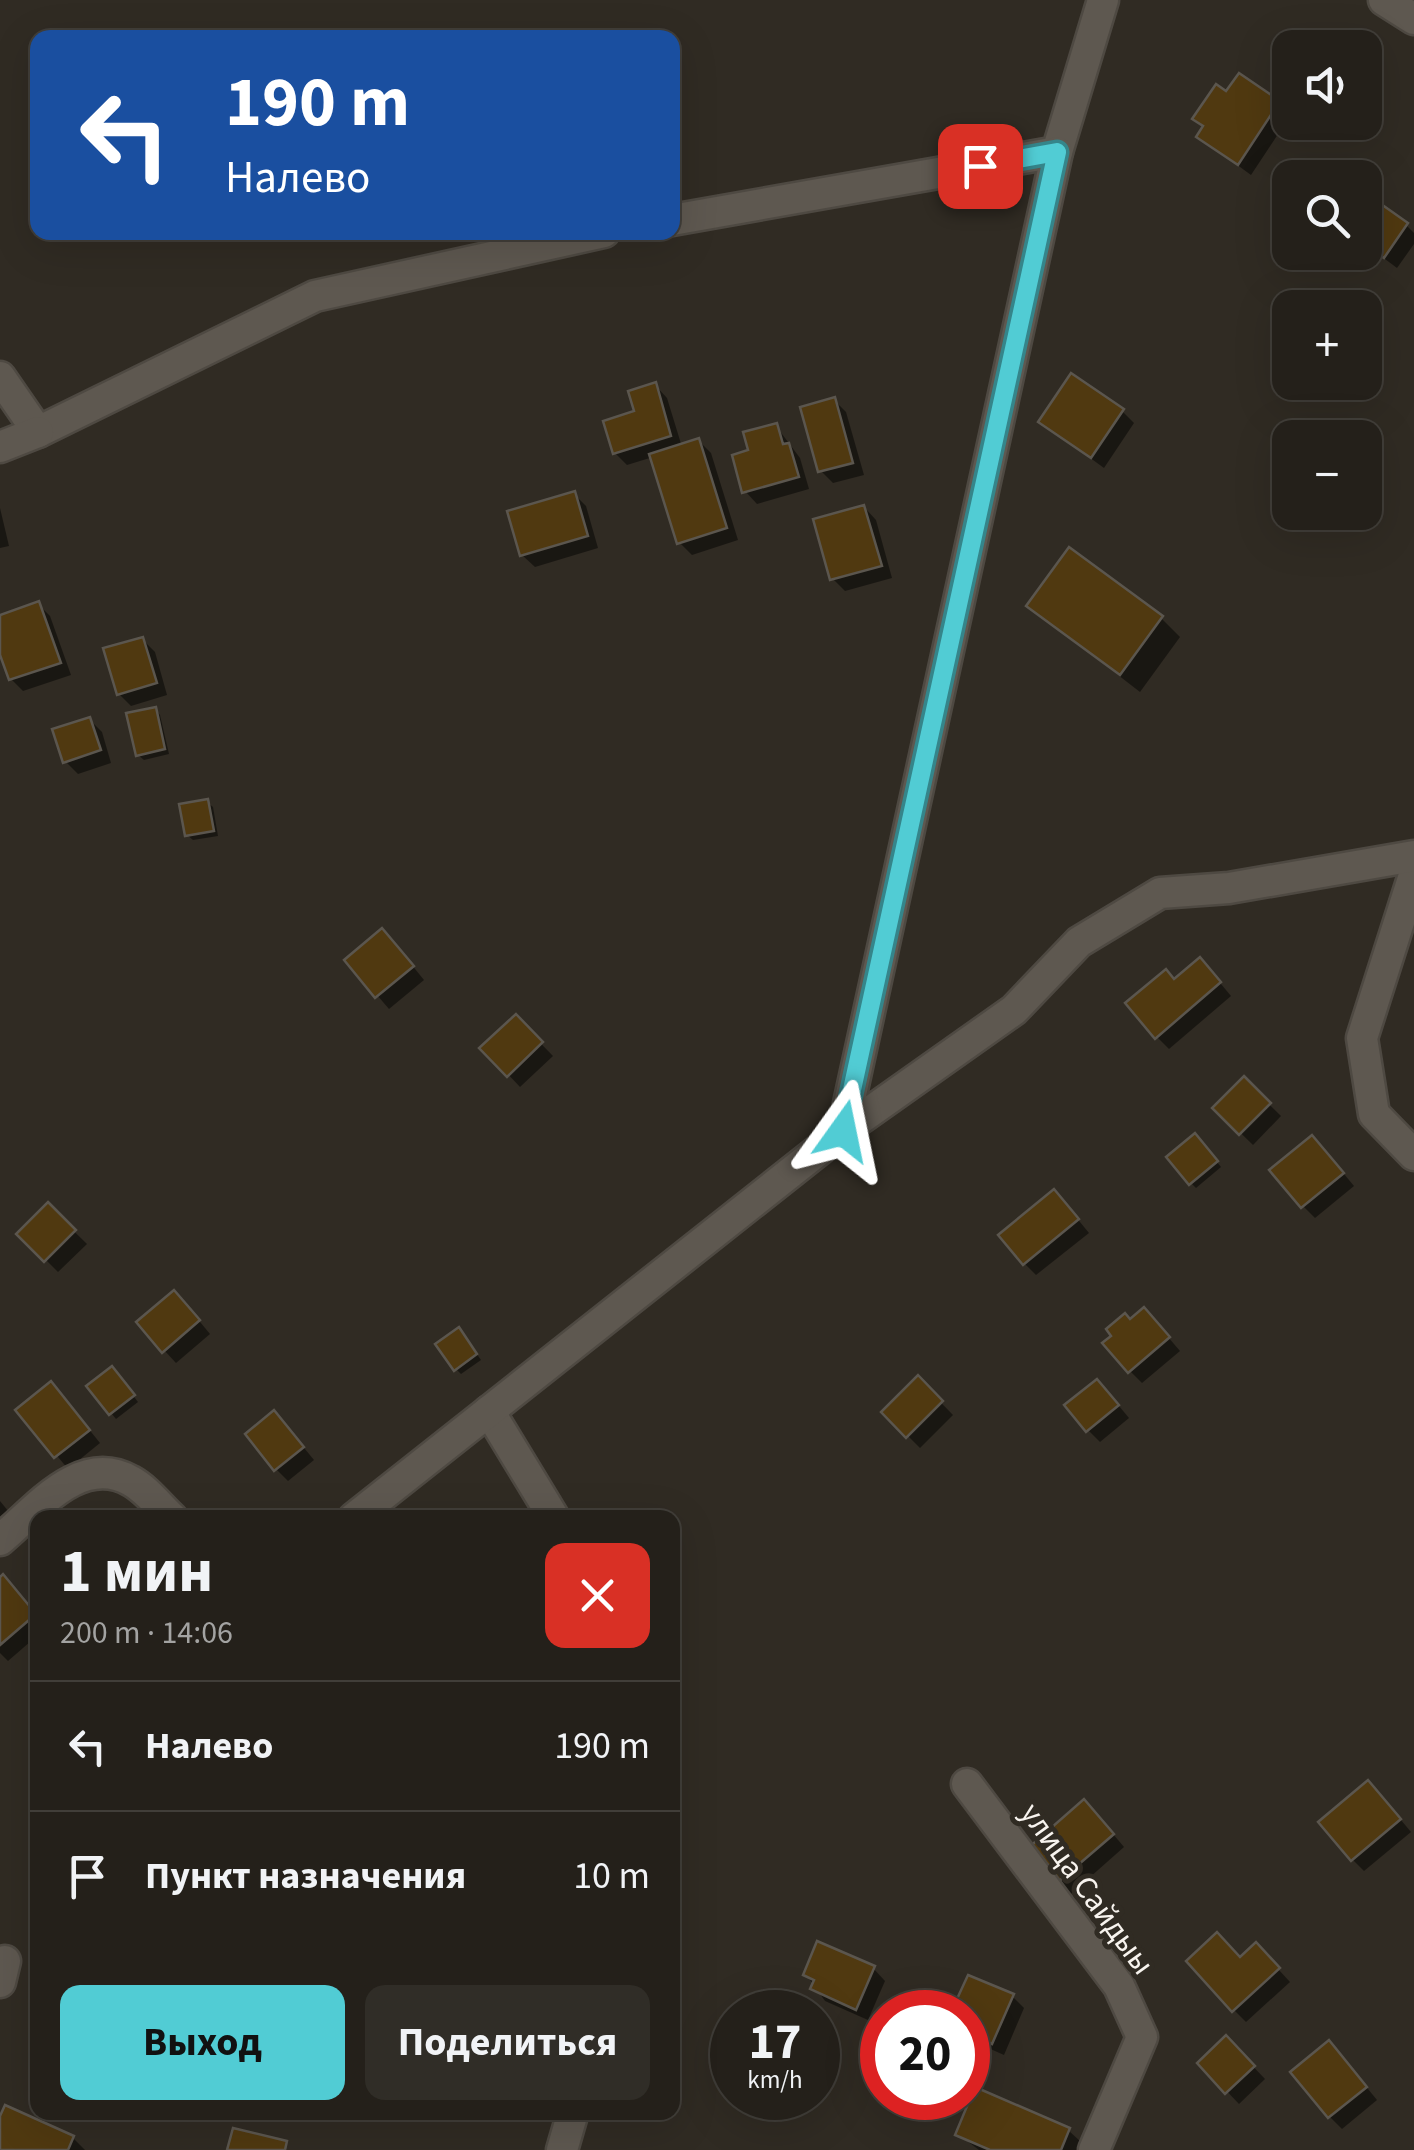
<!DOCTYPE html>
<html lang="ru">
<meta charset="utf-8">
<style>
:root{--surface:#24201a;--page:#302d27;--text:#f1f3f6;--muted:#a3a3a2;--line:#413e39;--accent:#51ccd4}
body{margin:0;font-family:"Source Sans 3",sans-serif;background:var(--page);color:var(--text);height:100vh;display:flex;flex-direction:column;font-size:38px;white-space:nowrap}
*{box-sizing:border-box;margin:0}
p{font-size:32px;color:var(--muted)}
.icon{flex:none;width:55px;height:55px;fill:none;stroke:currentColor;stroke-width:2;stroke-linecap:round;stroke-linejoin:round}
.map{position:relative;flex:1;overflow:hidden}
.drawer{position:absolute;left:30px;top:1510px;width:650px;height:610px;display:flex;flex-direction:column;background:var(--surface);border-radius:20px;box-shadow:0 10px 40px #0002,0 0 0 2px var(--line)}
.drawer>*{flex:none}
.banner{position:absolute;left:30px;top:30px;width:650px;height:210px;border-radius:20px;box-shadow:0 10px 40px #0002,0 0 0 2px var(--line);background:#1a4fa0;color:#fff;overflow:hidden}
.controls{position:absolute;left:1272px;top:30px;display:grid;gap:20px}
.controls a{display:grid;place-items:center;width:110px;height:110px;border-radius:20px;background:var(--surface);box-shadow:0 10px 40px #0002,0 0 0 2px var(--line);font-size:50px}
.speed{position:absolute;left:710px;top:1990px;display:flex;gap:20px;font-size:50px;font-weight:700;text-align:center}
.speed>*{display:grid;place-content:center;width:130px;height:130px;border-radius:50%;background:var(--surface);box-shadow:0 10px 40px #0002,0 0 0 2px var(--line);line-height:1}
.speed small{font-size:25px;font-weight:400}
.speed .limit{border:15px solid #d22;background:#fff;color:#111}
.pin{position:absolute;display:grid;place-items:center;width:85px;height:85px;color:#fff;margin:-42px;border-radius:20px;box-shadow:0 5px 15px #0006}
.me{position:absolute;width:110px;margin:-55px;rotate:12deg;stroke-linejoin:round;filter:drop-shadow(0 0 8px #0008)}
.turn{display:flex;align-items:center;gap:35px;height:210px;padding:0 30px;font-size:45px}
.turn .icon{width:130px;height:130px;stroke-width:2.5}
.turn b{display:block;font-size:70px;line-height:85px}
.round{display:grid;place-items:center;flex:none;width:105px;height:105px;border-radius:20px;background:var(--page)}
.head{display:flex;align-items:center;justify-content:space-between;height:170px;padding:0 30px}
h1{font-size:60px;font-weight:700;line-height:75px}
.action{display:flex;gap:20px;margin-top:auto;padding:20px 30px}
.action a{flex:1;height:115px;border-radius:20px;background:var(--accent);color:#111;font-size:40px;font-weight:700;line-height:115px;text-align:center}
.action a+a{background:var(--page);color:var(--text)}
ul{padding:0;list-style:none}
li{display:flex;align-items:center;gap:30px;height:130px;padding:0 30px;border-top:2px solid var(--line)}
li div{flex:1}
li b{display:block;font-size:38px}
li em{font-style:normal}
.map>svg:first-child{display:block}
.shadow{fill:#0007}
.building{fill:#503910;stroke:#5b564e;stroke-width:2.5}
.lines{fill:none;stroke-linecap:round;stroke-linejoin:round}
.minor-casing{stroke:#4e4942;stroke-width:35}
.minor{stroke:#5e5850;stroke-width:30}
.route-casing{stroke:#35858a;stroke-width:25}
.route{stroke:#51ccd4;stroke-width:18}
.labels{text-anchor:middle;dominant-baseline:central;stroke-width:10;stroke-linejoin:round;paint-order:stroke}
.street-label{font-size:32px;fill:#f8f4ef;stroke:#302b23}
</style>
<div class="map">
<svg width="1414" height="2150" viewBox="0 0 1414 2150">
<rect width="100%" height="100%" fill="#302b23"/>
<!-- shadow -->
<g class="shadow">
<polygon points="1279,102 1290,116 1251,175 1199,137 1205,128 1195,119"/>
<polygon points="1406,225 1414,233 1414,244 1397,268 1365,244 1365,232"/>
<polygon points="655,385 667,398 682,447 699,441 711,453 738,540 692,555 680,543 653,457 627,465 615,453"/>
<polygon points="834,400 846,412 864,475 833,483 821,471"/>
<polygon points="1122,411 1134,423 1104,468 1041,422"/>
<polygon points="776,426 800,458 809,489 757,504 745,491 751,452"/>
<polygon points="574,494 586,506 598,548 535,567 522,555"/>
<polygon points="864,507 876,520 892,578 845,591 833,579"/>
<polygon points="0,508 9,546 0,548"/>
<polygon points="38,604 50,616 71,675 23,691 11,679 0,647 0,618"/>
<polygon points="1029,606 1161,618 1180,637 1140,692"/>
<polygon points="143,640 155,652 167,695 131,706 119,694"/>
<polygon points="155,709 160,715 169,754 144,760 138,755"/>
<polygon points="90,720 102,732 111,763 78,774 65,761"/>
<polygon points="207,802 213,807 218,836 193,840 187,835"/>
<polygon points="394,943 424,980 389,1009 347,960"/>
<polygon points="1211,972 1231,996 1169,1049 1157,1037 1175,981"/>
<polygon points="515,1017 553,1056 520,1087 483,1048"/>
<polygon points="1244,1080 1281,1116 1253,1145 1215,1108"/>
<polygon points="1200,1141 1221,1167 1196,1188 1191,1183"/>
<polygon points="1324,1150 1354,1186 1315,1218 1303,1206"/>
<polygon points="1066,1205 1089,1233 1036,1275 1024,1263"/>
<polygon points="48,1206 87,1244 58,1272 20,1234"/>
<polygon points="186,1305 210,1334 176,1363 139,1323"/>
<polygon points="1130,1322 1156,1323 1180,1351 1142,1383 1130,1371"/>
<polygon points="464,1336 481,1360 461,1374 456,1369"/>
<polygon points="117,1375 138,1402 116,1419 90,1387"/>
<polygon points="918,1379 953,1415 920,1448 884,1412"/>
<polygon points="1109,1394 1129,1418 1100,1442 1088,1430"/>
<polygon points="63,1397 100,1443 68,1469 19,1410"/>
<polygon points="286,1426 314,1460 288,1481 276,1469"/>
<polygon points="0,1501 13,1517 0,1528"/>
<polygon points="0,1580 38,1616 38,1635 8,1661 0,1653"/>
<polygon points="1380,1795 1411,1832 1364,1871 1352,1859"/>
<polygon points="1096,1814 1124,1847 1071,1894 1031,1849"/>
<polygon points="1268,1958 1290,1982 1246,2022 1234,2010 1240,1960"/>
<polygon points="873,1968 885,1981 868,2020 825,2001 806,1974"/>
<polygon points="969,1978 1012,1996 1024,2008 1004,2055 968,2039 968,2012 954,2012"/>
<polygon points="1226,2038 1265,2079 1239,2104 1200,2063"/>
<polygon points="1341,2056 1377,2100 1342,2129 1330,2117"/>
<polygon points="0,2123 73,2138 85,2150 0,2150"/>
<polygon points="1068,2130 1081,2142 1077,2150 979,2150 958,2134"/>
</g>
<!-- building -->
<g class="building">
<polygon points="1239,73 1280,101 1238,165 1196,137 1203,126 1192,119 1216,84 1226,91"/>
<polygon points="1381,204 1408,223 1384,258 1365,245 1365,227"/>
<polygon points="1071,373 1124,409 1091,458 1038,422"/>
<polygon points="656,382 671,436 613,454 603,421 634,411 628,391"/>
<polygon points="835,397 853,463 818,472 800,407"/>
<polygon points="777,423 783,444 789,443 799,477 742,493 732,455 748,450 743,432"/>
<polygon points="699,438 727,528 677,544 649,454"/>
<polygon points="575,491 588,536 520,556 507,511"/>
<polygon points="864,505 882,566 830,580 813,519"/>
<polygon points="1069,547 1163,616 1120,675 1026,606"/>
<polygon points="39,601 61,663 9,680 0,655 0,615"/>
<polygon points="143,637 157,683 117,695 103,648"/>
<polygon points="156,707 165,749 136,756 126,713"/>
<polygon points="90,717 101,750 63,763 52,729"/>
<polygon points="208,799 214,831 185,836 179,804"/>
<polygon points="382,928 414,966 375,998 344,960"/>
<polygon points="1200,957 1221,982 1155,1039 1125,1003 1166,969 1174,979"/>
<polygon points="516,1014 543,1042 507,1077 479,1048"/>
<polygon points="1244,1076 1271,1103 1239,1135 1212,1108"/>
<polygon points="1195,1133 1218,1161 1189,1185 1166,1157"/>
<polygon points="1312,1135 1344,1173 1301,1208 1269,1170"/>
<polygon points="1054,1189 1079,1219 1023,1265 998,1235"/>
<polygon points="48,1202 76,1230 44,1262 16,1234"/>
<polygon points="174,1290 200,1320 162,1353 136,1322"/>
<polygon points="1144,1307 1170,1337 1128,1373 1102,1343 1111,1336 1106,1329 1125,1313 1130,1319"/>
<polygon points="459,1327 477,1354 454,1371 435,1344"/>
<polygon points="112,1366 135,1395 109,1415 86,1386"/>
<polygon points="918,1375 943,1401 906,1438 881,1412"/>
<polygon points="1097,1379 1119,1405 1086,1432 1064,1405"/>
<polygon points="51,1381 90,1430 54,1458 15,1410"/>
<polygon points="274,1410 304,1447 274,1471 245,1434"/>
<polygon points="3,1574 36,1614 0,1645 0,1577"/>
<polygon points="1368,1780 1401,1819 1351,1861 1318,1822"/>
<polygon points="1084,1799 1114,1834 1057,1883 1027,1849"/>
<polygon points="1217,1932 1240,1957 1256,1942 1280,1968 1232,2012 1186,1961"/>
<polygon points="817,1941 875,1966 856,2010 810,1989 814,1980 803,1975"/>
<polygon points="968,1975 1014,1994 992,2044 968,2034 968,2012 951,2012"/>
<polygon points="759,1997 791,2009 790,2012 753,2012"/>
<polygon points="1226,2035 1255,2066 1225,2094 1197,2063"/>
<polygon points="1329,2040 1367,2087 1328,2118 1290,2072"/>
<polygon points="975,2087 1070,2128 1061,2150 990,2150 955,2135"/>
<polygon points="5,2105 74,2136 68,2150 0,2150 0,2116"/>
<polygon points="233,2128 287,2141 285,2150 227,2150"/>
</g>
<g class="lines">
<defs>
<g id="minor">
<polyline points="1384,0 1414,19"/>
<polyline points="672,220 1057,152 1103,0"/>
<polyline points="0,377 38,432 315,296 604,232"/>
<polyline points="0,447 38,432"/>
<polyline points="1414,875 1362,1038 1374,1114 1414,1155"/>
<polyline points="843,1131 1057,152"/>
<polyline points="489,1411 554,1518"/>
<polyline points="354,1518 843,1131 1014,1010 1079,942 1160,893 1229,888 1414,856"/>
<path d="M0,1540C36,1510 80,1452 131,1481C146,1489 159,1506 172,1518"/>
<polyline points="967,1784 1119,1986 1142,2037 1094,2150"/>
<polyline points="0,1982 5,1961"/>
<polyline points="562,2150 573,2112"/>
</g>
</defs>
<!-- minor casing -->
<use href="#minor" class="minor-casing"/>
<!-- minor -->
<use href="#minor" class="minor"/>
</g>
<g class="lines">
<defs>
<polyline id="route" points="843,1131 1057,152 980,166"/>
</defs>
<!-- route casing -->
<use href="#route" class="route-casing"/>
<!-- route -->
<use href="#route" class="route"/>
</g>
<g class="labels">
<!-- street labels -->
<g class="street-label">
<text transform="translate(1087 1889) rotate(54)">улица Сайдыы</text>
</g>
</g>
</svg>
<div class="controls">
<a><svg class="icon" aria-label="sound" viewBox="0 0 24 24"><path d="M4 9h4l5-4v14l-5-4H4zM17 9q2 3 0 6"/></svg></a>
<a><svg class="icon" aria-label="search" viewBox="0 0 24 24"><circle cx="10" cy="10" r="6"/><path d="M15 15l6 6"/></svg></a>
<a>+</a>
<a>−</a>
</div>
<div class="speed"><div>17<small>km/h</small></div><div class="limit">20</div></div>
<div class="pin" style="left:980px;top:166px;background:#d93025"><svg class="icon" aria-label="arrive" viewBox="0 0 24 24"><path d="M6 21V4h12l-3 4 3 4H6"/></svg></div>
<svg class="me" style="left:843px;top:1131px" viewBox="-20 -20 40 40"><path d="M0-17L14 15 0 8-14 15z" fill="#51ccd4" stroke="#fff" stroke-width="4"/></svg>
<div class="banner">
<div class="turn"><svg class="icon" aria-label="left" viewBox="0 0 24 24"><path d="M17 20v-9H6M10 6l-5 5 5 5"/></svg><div><b>190 m</b>Налево</div></div>
</div>
<section class="drawer">
<div class="head"><div><h1>1 мин</h1><p>200 m · 14:06</p></div><a class="round" style="background:#d93025;color:#fff"><svg class="icon" aria-label="close" viewBox="0 0 24 24"><path d="M6 6l12 12M18 6L6 18"/></svg></a></div>
<ul>
<li><svg class="icon" aria-label="left" viewBox="0 0 24 24"><path d="M17 20v-9H6M10 6l-5 5 5 5"/></svg><div><b>Налево</b></div><em>190 m</em></li>
<li><svg class="icon" aria-label="arrive" viewBox="0 0 24 24"><path d="M6 21V4h12l-3 4 3 4H6"/></svg><div><b>Пункт назначения</b></div><em>10 m</em></li>
</ul>
<div class="action"><a>Выход</a><a>Поделиться</a></div>
</section>
</div>
